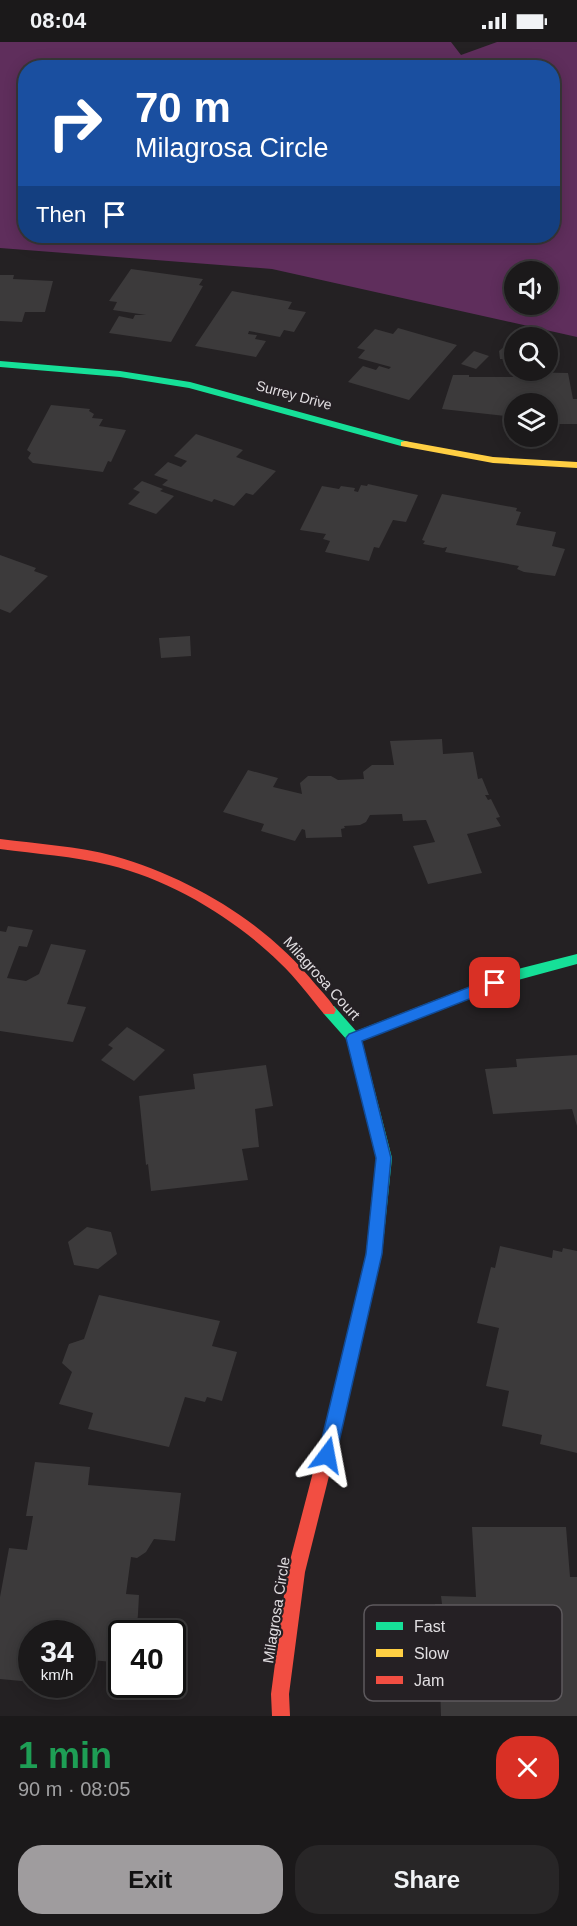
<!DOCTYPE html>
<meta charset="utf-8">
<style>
:root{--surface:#1b191a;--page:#282627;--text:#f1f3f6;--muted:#a0a0a2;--line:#393839;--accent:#9f9c9e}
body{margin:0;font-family:Arial,sans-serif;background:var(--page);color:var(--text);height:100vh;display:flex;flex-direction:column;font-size:22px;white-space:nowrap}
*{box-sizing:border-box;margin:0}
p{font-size:20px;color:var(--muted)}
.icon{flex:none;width:33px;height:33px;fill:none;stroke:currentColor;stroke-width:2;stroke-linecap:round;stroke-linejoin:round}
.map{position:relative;height:1674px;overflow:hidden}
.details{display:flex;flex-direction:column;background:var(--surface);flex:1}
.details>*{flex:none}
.hud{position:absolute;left:18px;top:18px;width:542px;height:183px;border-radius:24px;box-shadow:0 3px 15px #0003,0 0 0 2px var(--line);background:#1a4fa0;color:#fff;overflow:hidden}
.tools{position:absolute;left:504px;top:219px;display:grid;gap:12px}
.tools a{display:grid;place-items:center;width:54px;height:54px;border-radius:50%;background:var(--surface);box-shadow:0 3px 15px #0003,0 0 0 2px var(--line);font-size:30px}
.speed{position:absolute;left:18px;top:1578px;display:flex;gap:12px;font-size:30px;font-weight:700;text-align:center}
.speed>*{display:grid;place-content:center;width:78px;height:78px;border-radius:50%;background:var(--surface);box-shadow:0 3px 15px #0003,0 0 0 2px var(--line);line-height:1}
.speed small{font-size:15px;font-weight:400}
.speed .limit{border:3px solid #111;border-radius:9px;background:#fff;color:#111}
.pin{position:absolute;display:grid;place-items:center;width:51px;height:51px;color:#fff;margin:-26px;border-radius:12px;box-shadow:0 3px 9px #0006}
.me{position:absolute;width:66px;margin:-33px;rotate:13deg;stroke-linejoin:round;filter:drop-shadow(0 0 4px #0008)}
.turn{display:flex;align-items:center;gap:21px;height:126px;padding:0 18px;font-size:27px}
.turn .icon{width:78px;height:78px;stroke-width:2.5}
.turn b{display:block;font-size:42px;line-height:51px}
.then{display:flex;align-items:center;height:57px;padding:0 18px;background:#0003;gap:12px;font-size:22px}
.round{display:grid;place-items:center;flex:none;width:63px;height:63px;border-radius:24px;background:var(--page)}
.overview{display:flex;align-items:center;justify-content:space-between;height:102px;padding:0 18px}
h1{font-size:36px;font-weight:700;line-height:45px;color:#1e9e55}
.button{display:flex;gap:12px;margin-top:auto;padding:12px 18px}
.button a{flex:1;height:69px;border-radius:24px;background:var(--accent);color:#111;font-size:24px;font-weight:700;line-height:69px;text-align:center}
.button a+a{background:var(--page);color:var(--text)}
.status{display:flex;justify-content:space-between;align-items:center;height:42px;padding:0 30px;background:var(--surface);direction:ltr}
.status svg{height:16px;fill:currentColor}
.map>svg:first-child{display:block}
.forest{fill:#5f2e5c;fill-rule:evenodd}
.building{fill:#3c3a3b}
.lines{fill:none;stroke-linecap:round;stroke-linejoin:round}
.fast{fill:#16e098;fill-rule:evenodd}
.slow{fill:#ffcf43;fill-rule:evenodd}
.jam{fill:#f24e42;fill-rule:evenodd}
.route{fill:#1a73e8;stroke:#114b97;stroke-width:1.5}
.labels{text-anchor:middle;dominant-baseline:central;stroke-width:4.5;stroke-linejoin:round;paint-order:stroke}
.far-street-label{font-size:14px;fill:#e1dee1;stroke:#252024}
.street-label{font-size:15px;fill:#e1dee1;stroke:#252024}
.key{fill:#252024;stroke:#5d595d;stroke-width:1.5}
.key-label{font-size:16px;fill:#e1dee1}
</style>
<div class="status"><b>08:04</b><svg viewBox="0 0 49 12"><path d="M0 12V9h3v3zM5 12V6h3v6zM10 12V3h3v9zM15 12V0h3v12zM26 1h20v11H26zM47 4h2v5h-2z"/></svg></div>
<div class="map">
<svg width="577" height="1674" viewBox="0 0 577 1674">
<rect width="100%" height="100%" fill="#242123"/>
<!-- forest -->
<path class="forest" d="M0,0H451L461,13L497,0H577V295L272,227L0,206ZM26,26H552V194H26ZM514,230H548V262H514Z"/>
<!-- building -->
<g class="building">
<polygon points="131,227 203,237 199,243 203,244 171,300 109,291 119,274 133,277 135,273 146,273 113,268 117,260 109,259"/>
<polygon points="0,233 14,233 13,237 53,239 45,270 25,270 22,280 0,279"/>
<polygon points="232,249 292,260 288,267 306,270 294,290 284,288 280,295 249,289 248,292 257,293 255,297 266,299 256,315 195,304"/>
<polygon points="398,286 457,303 409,358 348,340 363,324 376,328 379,324 389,327 391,325 358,316 365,308 357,306 375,287 393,292"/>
<polygon points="505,304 514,305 514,317 500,317 499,309"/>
<polygon points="474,309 489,314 476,327 461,322"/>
<polygon points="517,330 568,331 573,357 577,357 577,382 548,382 548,362 514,362 514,375 442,367 453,333 469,333 469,335 517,335"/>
<polygon points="51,363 90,367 89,369 94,372 92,376 103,377 99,384 126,388 111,420 108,419 103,430 33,421 28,416 31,411 27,408"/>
<polygon points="196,392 243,408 236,415 276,429 253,453 246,451 234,464 214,457 212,460 162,443 168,438 154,433 168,420 181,425 187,419 174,414"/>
<polygon points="142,439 163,447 160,449 174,454 156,472 128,462 140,450 133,447"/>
<polygon points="368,442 418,453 406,480 393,478 379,506 374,505 369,519 325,510 330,499 323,497 326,492 300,488 322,444 339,447 341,444 355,446 354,449 358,450 361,443 367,444"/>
<polygon points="442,452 517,466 516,469 521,470 516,483 556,490 552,504 565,507 555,534 524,530 517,527 519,524 445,510 447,505 443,506 423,502 425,499 422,498"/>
<polygon points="0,513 36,526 34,529 48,534 10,571 0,567"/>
<polygon points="190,594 191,614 161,616 159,596"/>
<polygon points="442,697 443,712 473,710 478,737 482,736 489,753 485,753 488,758 491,757 500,775 496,776 501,784 467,792 482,831 428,842 413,804 435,800 426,778 403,779 402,772 370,773 366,780 360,783 344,784 345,786 341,787 342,795 306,796 305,788 302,787 295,799 261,789 264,782 223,770 248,728 278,736 273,745 302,752 300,741 308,734 331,734 338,738 364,737 363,730 372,723 394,723 390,699"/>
<polygon points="8,884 33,888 27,905 19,904 7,936 26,939 39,932 51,902 86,908 67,962 86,965 73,1000 0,989 0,889 6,890"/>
<polygon points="127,985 165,1008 134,1039 101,1018 113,1006 108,1003"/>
<polygon points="577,1013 577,1084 572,1067 493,1072 485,1027 517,1025 516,1017"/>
<polygon points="266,1023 273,1064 255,1067 259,1105 242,1107 248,1138 151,1149 148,1122 146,1123 139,1054 195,1047 193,1032"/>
<polygon points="87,1185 111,1190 117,1212 98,1227 74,1223 68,1200"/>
<polygon points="500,1204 552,1216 553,1208 562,1210 563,1206 577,1209 577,1411 540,1402 542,1393 502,1384 509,1349 486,1344 499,1286 477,1281 491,1225 495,1226"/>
<polygon points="99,1253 220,1279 212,1304 237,1310 222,1359 207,1355 205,1360 185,1355 169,1405 88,1387 93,1371 59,1362 72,1330 62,1321 69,1302 84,1297"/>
<polygon points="35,1420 90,1425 88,1443 181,1451 175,1499 154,1497 146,1510 137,1516 131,1515 126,1552 139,1553 138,1572 136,1592 122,1592 122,1621 82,1617 82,1592 32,1592 32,1640 0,1637 0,1555 9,1506 27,1508 33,1474 26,1474"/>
<polygon points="472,1485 566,1485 570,1535 577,1535 577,1674 441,1674 440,1641 424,1641 423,1598 437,1598 435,1562 442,1562 441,1554 476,1555"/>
</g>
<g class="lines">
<!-- fast -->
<g class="fast">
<polygon points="0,319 120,329 190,340 409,400 410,402 409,404 401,404 189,346 120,335 0,325"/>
<polygon points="577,912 577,922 518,938 362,999 392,1116 382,1212 352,1342 350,1347 344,1349 338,1347 336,1342 366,1212 376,1116 347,998 324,972 322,968 324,964 334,964 356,989 510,929"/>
</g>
<!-- slow -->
<polygon class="slow" points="405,399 493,415 577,420 577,426 493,421 401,404 401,400"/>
<!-- jam -->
<g class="jam">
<path d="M0,797C38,802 77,804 114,814C191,836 265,880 316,943C323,951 331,959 336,968L334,972H324C309,954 296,936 279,920C234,876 171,838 109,823C73,814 36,812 0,807Z"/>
<polygon points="344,1335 350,1337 352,1342 305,1530 289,1652 290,1674 272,1674 271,1652 287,1530 336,1342 338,1337"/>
</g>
</g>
<!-- route -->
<polygon class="route" points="495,935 500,937 502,941 500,945 362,999 391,1116 382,1212 336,1413 333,1418 327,1421 321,1418 318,1413 366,1212 376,1116 346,996 349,992"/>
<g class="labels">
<!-- far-street labels -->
<g class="far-street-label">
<text transform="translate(294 353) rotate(15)">Surrey Drive</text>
</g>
<!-- street labels -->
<g class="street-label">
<text transform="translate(322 936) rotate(48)">Milagrosa Court</text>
<text transform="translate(276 1568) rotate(-81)">Milagrosa Circle</text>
</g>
</g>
<!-- legend -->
<rect x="364" y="1563" width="198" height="96" rx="9" class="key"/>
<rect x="376" y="1580" width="27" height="8" fill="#16e098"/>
<rect x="376" y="1607" width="27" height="8" fill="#ffcf43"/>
<rect x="376" y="1634" width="27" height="8" fill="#f24e42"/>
<g class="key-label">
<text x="414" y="1590">Fast</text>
<text x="414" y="1617">Slow</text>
<text x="414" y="1644">Jam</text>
</g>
</svg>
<div class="tools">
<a><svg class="icon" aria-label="sound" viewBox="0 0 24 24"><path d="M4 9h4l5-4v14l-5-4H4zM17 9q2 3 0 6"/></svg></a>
<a><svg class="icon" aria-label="search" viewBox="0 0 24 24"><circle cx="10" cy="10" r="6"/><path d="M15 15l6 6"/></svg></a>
<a><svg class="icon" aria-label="layers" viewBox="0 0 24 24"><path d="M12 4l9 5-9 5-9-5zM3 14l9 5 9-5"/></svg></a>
</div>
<div class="speed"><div>34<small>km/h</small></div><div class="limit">40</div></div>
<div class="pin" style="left:495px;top:941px;background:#d93025"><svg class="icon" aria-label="arrive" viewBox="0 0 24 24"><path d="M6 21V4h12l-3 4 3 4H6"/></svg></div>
<svg class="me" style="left:327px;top:1413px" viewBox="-20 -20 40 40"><path d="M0-17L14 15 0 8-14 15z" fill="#1a73e8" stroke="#fff" stroke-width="4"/></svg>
<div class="hud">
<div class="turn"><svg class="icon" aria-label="right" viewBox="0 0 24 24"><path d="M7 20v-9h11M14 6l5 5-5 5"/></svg><div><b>70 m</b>Milagrosa Circle</div></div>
<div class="then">Then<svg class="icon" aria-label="arrive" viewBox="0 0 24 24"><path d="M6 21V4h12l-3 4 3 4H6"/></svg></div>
</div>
</div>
<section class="details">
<div class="overview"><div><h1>1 min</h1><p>90 m · 08:05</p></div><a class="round" style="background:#d93025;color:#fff"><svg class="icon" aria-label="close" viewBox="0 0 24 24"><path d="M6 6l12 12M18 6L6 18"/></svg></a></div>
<div class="button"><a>Exit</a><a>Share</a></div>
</section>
